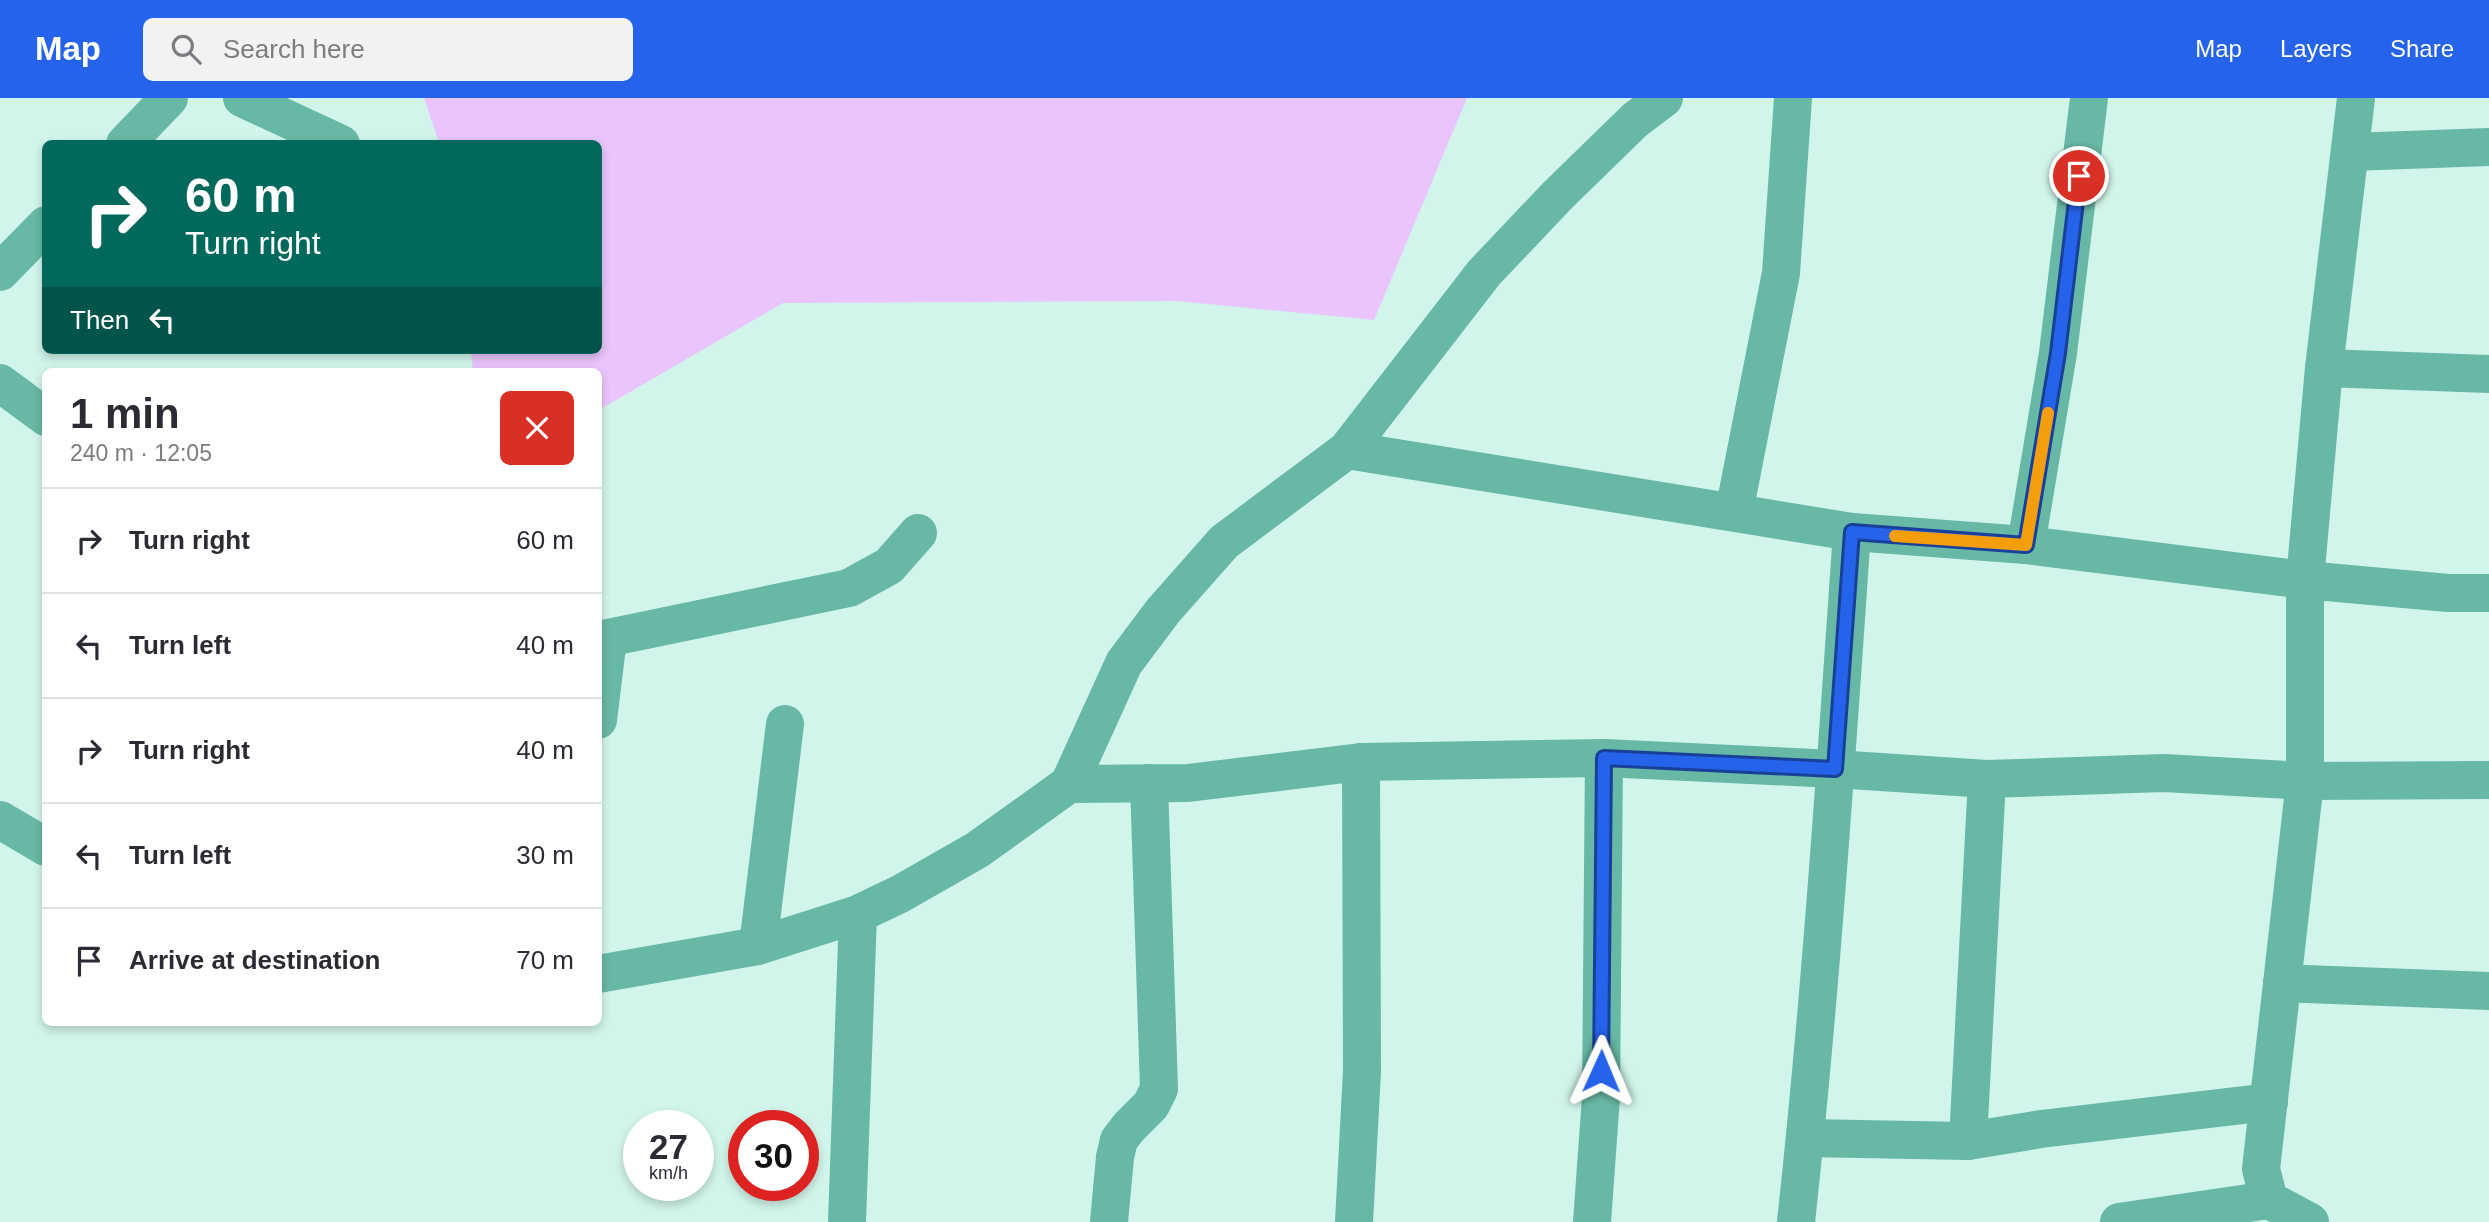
<!DOCTYPE html>
<meta charset="utf-8">
<style>
:root{--surface:#fff;--page:#f2f2f3;--text:#2b2b33;--muted:#7c7c81;--line:#e1e1e2;--accent:#2563eb}
body{margin:0;font-family:Helvetica,sans-serif;background:var(--page);color:var(--text);height:100vh;display:flex;flex-direction:column;font-size:26px;white-space:nowrap}
*{box-sizing:border-box;margin:0}
p{font-size:23px;color:var(--muted)}
.icon{flex:none;width:38px;height:38px;fill:none;stroke:currentColor;stroke-width:2;stroke-linecap:round;stroke-linejoin:round}
.map{position:relative;flex:1;overflow:hidden}
.sheet{position:absolute;left:42px;top:270px;width:560px;height:658px;display:flex;flex-direction:column;background:var(--surface);border-radius:10px;box-shadow:0 4px 10px #0003}
.sheet>*{flex:none}
.top-card{position:absolute;left:42px;top:42px;width:560px;height:214px;border-radius:10px;box-shadow:0 4px 10px #0003;background:#00695c;color:#fff;overflow:hidden}
.speed{position:absolute;left:623px;top:1012px;display:flex;gap:14px;font-size:35px;font-weight:700;text-align:center}
.speed>*{display:grid;place-content:center;width:91px;height:91px;border-radius:50%;background:var(--surface);box-shadow:0 4px 10px #0003;line-height:1}
.speed small{font-size:18px;font-weight:400}
.speed .limit{border:10px solid #d22;background:#fff;color:#111}
.pin{position:absolute;display:grid;place-items:center;width:60px;height:60px;color:#fff;margin:-30px;border:4px solid #fff;border-radius:50%;box-shadow:0 2px 7px #0007}
.me{position:absolute;width:77px;margin:-38px;rotate:1deg;stroke-linejoin:round;filter:drop-shadow(0 0 5px #0008)}
.turn{display:flex;align-items:center;gap:24px;height:147px;padding:0 28px;font-size:32px}
.turn .icon{width:91px;height:91px;stroke-width:2.5}
.turn b{display:block;font-size:49px;line-height:60px}
.then{display:flex;align-items:center;height:66px;padding:0 28px;background:#0003;gap:14px;font-size:26px}
.round{display:grid;place-items:center;flex:none;width:74px;height:74px;border-radius:10px;background:var(--page)}
.head{display:flex;align-items:center;justify-content:space-between;height:119px;padding:0 28px}
h1{font-size:42px;font-weight:700;line-height:52px}
ul{padding:0;list-style:none}
li{display:flex;align-items:center;gap:21px;height:105px;padding:0 28px;border-top:2px solid var(--line)}
li div{flex:1}
li b{display:block;font-size:26px}
li em{font-style:normal}
header{display:flex;align-items:center;gap:42px;box-sizing:border-box;height:98px;padding:0 35px;background:var(--accent);color:#fff}
header strong{font-size:33px}
nav{display:flex;gap:38px;margin-inline-start:auto;font-size:24px}
.search{width:490px;height:63px;background:var(--page);display:flex;align-items:center;gap:18px;box-sizing:border-box;padding:0 24px;border-radius:10px;color:var(--muted);font-size:26px}
.map>svg:first-child{display:block}
.green{fill:#eac4fc}
.lines{fill:none;stroke-linecap:round;stroke-linejoin:round}
.minor{stroke:#67b8a4;stroke-width:38}
.route-casing{stroke:#184099;stroke-width:18}
.route{stroke:#2563eb;stroke-width:12}
.slow{stroke:#f59e0b;stroke-width:12}
</style>
<header>
<strong>Map</strong>
<div class="search"><svg class="icon" aria-label="search" viewBox="0 0 24 24"><circle cx="10" cy="10" r="6"/><path d="M15 15l6 6"/></svg>Search here</div>
<nav><a>Map</a><a>Layers</a><a>Share</a></nav>
</header>
<div class="map">
<svg width="2489" height="1124" viewBox="0 0 2489 1124">
<rect width="100%" height="100%" fill="#d1f5eb"/>
<!-- green -->
<polygon class="green" points="424,0 1467,0 1374,222 1177,203 783,205 599,312 598,273 473,273 471,252 598,252 598,46 439,45"/>
<g class="lines">
<!-- minor -->
<g class="minor">
<polyline points="242,0 341,46"/>
<polyline points="125,46 169,0"/>
<polyline points="2351,54 2489,49"/>
<polyline points="0,174 46,127"/>
<polyline points="2324,270 2489,276"/>
<polyline points="0,285 46,319"/>
<polyline points="1347,352 1852,434 2026,447 2305,482 2448,495 2489,495"/>
<polyline points="1734,414 1781,175 1793,0"/>
<polyline points="2026,447 2058,255 2089,0"/>
<polyline points="598,542 849,490 889,468 918,435"/>
<polyline points="598,622 608,540"/>
<polyline points="1069,686 1124,565 1163,513 1224,444 1347,352 1484,175 1558,97 1635,22 1664,0"/>
<polyline points="0,722 46,749"/>
<polyline points="758,848 785,626"/>
<polyline points="598,876 758,848 858,816 900,796 977,752 1069,686 1188,685 1361,664 1604,660 1835,671 1987,681 2164,675 2305,683 2489,682"/>
<polyline points="2282,885 2489,893"/>
<polyline points="1805,1040 1968,1043 2041,1031 2269,1004"/>
<polyline points="1968,1043 1987,681"/>
<polyline points="847,1124 858,816"/>
<polyline points="1109,1124 1115,1059 1119,1042 1129,1029 1151,1007 1159,991 1149,685"/>
<polyline points="1354,1124 1362,973 1361,664"/>
<polyline points="1592,1124 1601,999 1604,660"/>
<path d="M1796,1124C1821,895 1836,664 1852,434"/>
<polyline points="2119,1124 2269,1102"/>
<polyline points="2310,1124 2269,1102 2261,1071 2305,683 2305,482 2324,270 2356,0"/>
</g>
</g>
<g class="lines">
<defs>
<polyline id="route" points="1601,973 1604,660 1835,671 1852,434 2026,447 2058,255 2079,78"/>
</defs>
<!-- route casing -->
<use href="#route" class="route-casing"/>
<!-- route -->
<use href="#route" class="route"/>
<!-- slow -->
<polyline class="slow" points="1895,438 2026,447 2048,315"/>
</g>
</svg>
<div class="speed"><div>27<small>km/h</small></div><div class="limit">30</div></div>
<div class="pin" style="left:2079px;top:78px;background:#d93025"><svg class="icon" aria-label="arrive" viewBox="0 0 24 24"><path d="M6 21V4h12l-3 4 3 4H6"/></svg></div>
<svg class="me" style="left:1601px;top:973px" viewBox="-20 -20 40 40"><path d="M0-17L14 15 0 8-14 15z" fill="#2563eb" stroke="#fff" stroke-width="4"/></svg>
<div class="top-card">
<div class="turn"><svg class="icon" aria-label="right" viewBox="0 0 24 24"><path d="M7 20v-9h11M14 6l5 5-5 5"/></svg><div><b>60 m</b>Turn right</div></div>
<div class="then">Then<svg class="icon" aria-label="left" viewBox="0 0 24 24"><path d="M17 20v-9H6M10 6l-5 5 5 5"/></svg></div>
</div>
<section class="sheet">
<div class="head"><div><h1>1 min</h1><p>240 m · 12:05</p></div><a class="round" style="background:#d93025;color:#fff"><svg class="icon" aria-label="close" viewBox="0 0 24 24"><path d="M6 6l12 12M18 6L6 18"/></svg></a></div>
<ul>
<li><svg class="icon" aria-label="right" viewBox="0 0 24 24"><path d="M7 20v-9h11M14 6l5 5-5 5"/></svg><div><b>Turn right</b></div><em>60 m</em></li>
<li><svg class="icon" aria-label="left" viewBox="0 0 24 24"><path d="M17 20v-9H6M10 6l-5 5 5 5"/></svg><div><b>Turn left</b></div><em>40 m</em></li>
<li><svg class="icon" aria-label="right" viewBox="0 0 24 24"><path d="M7 20v-9h11M14 6l5 5-5 5"/></svg><div><b>Turn right</b></div><em>40 m</em></li>
<li><svg class="icon" aria-label="left" viewBox="0 0 24 24"><path d="M17 20v-9H6M10 6l-5 5 5 5"/></svg><div><b>Turn left</b></div><em>30 m</em></li>
<li><svg class="icon" aria-label="arrive" viewBox="0 0 24 24"><path d="M6 21V4h12l-3 4 3 4H6"/></svg><div><b>Arrive at destination</b></div><em>70 m</em></li>
</ul>
</section>
</div>
